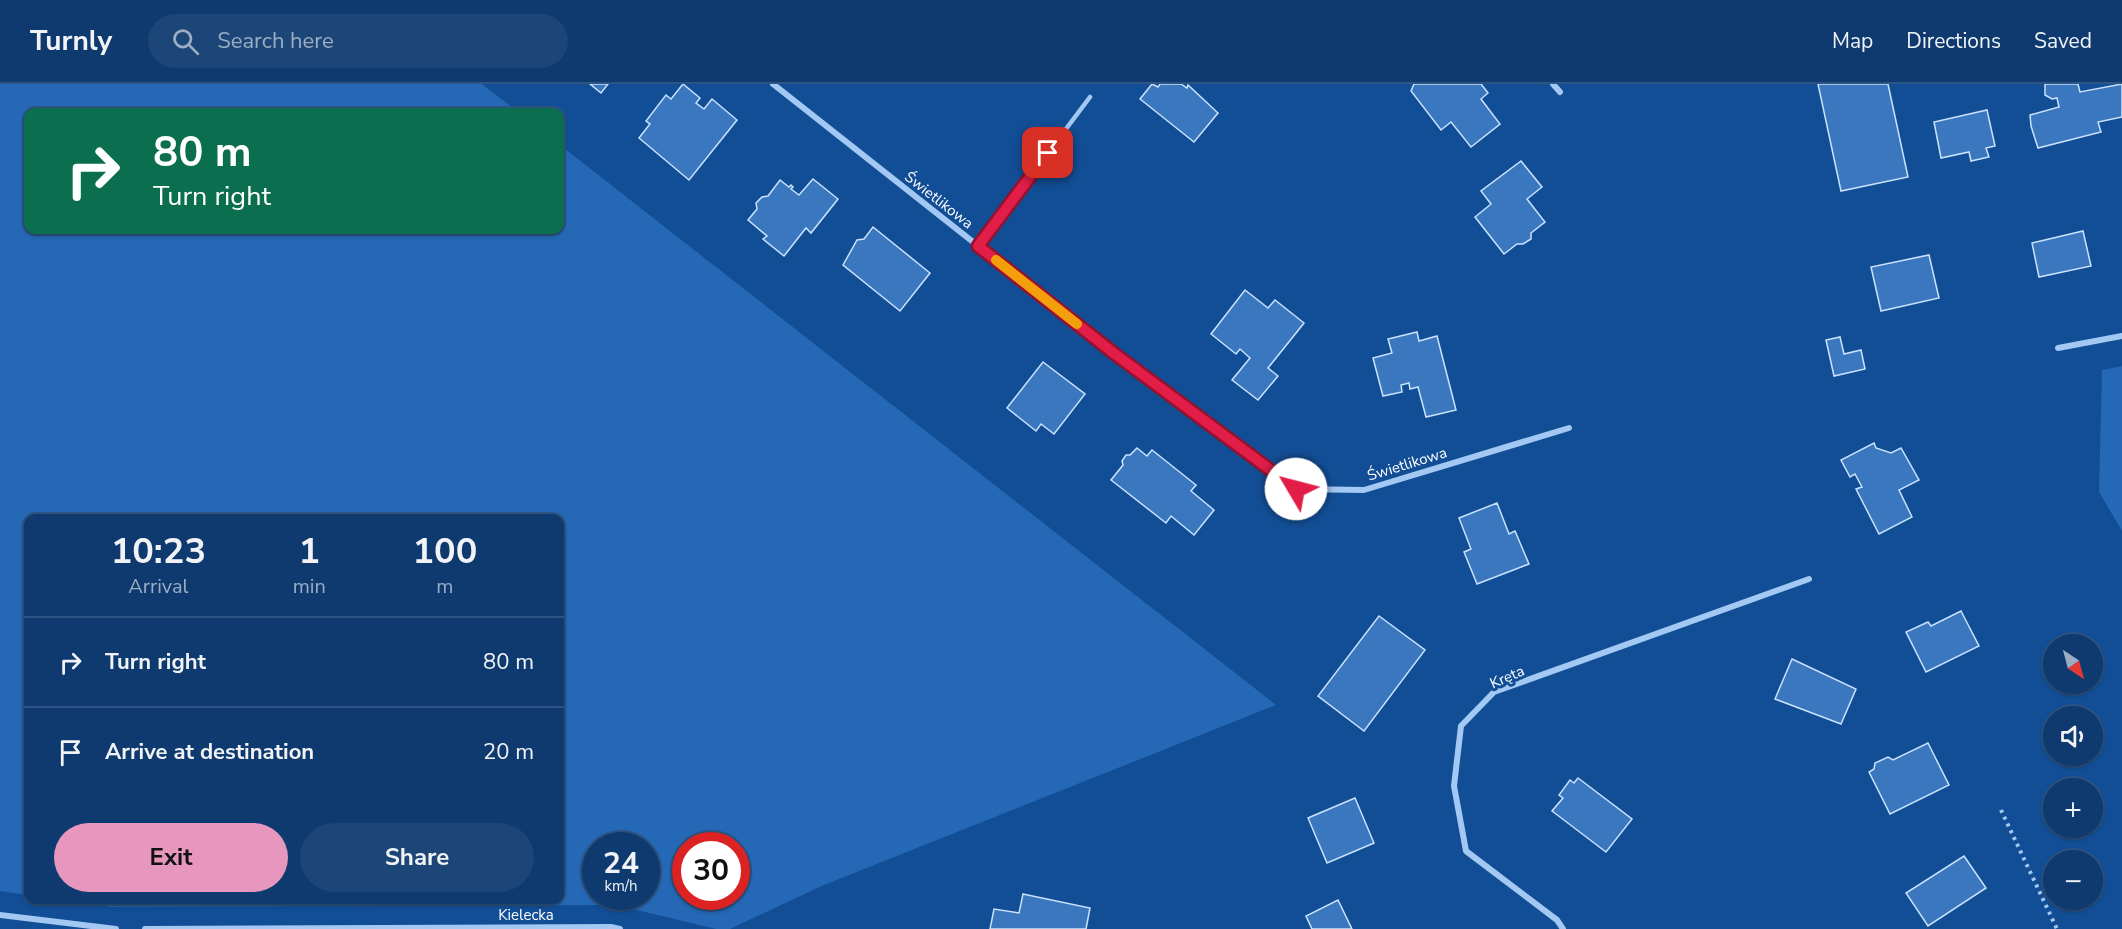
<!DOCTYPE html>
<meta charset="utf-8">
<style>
:root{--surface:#0e3a70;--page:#1c4578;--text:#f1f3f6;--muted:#9badc3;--line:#2e5483;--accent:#e797bd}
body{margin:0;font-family:"Nunito Sans",sans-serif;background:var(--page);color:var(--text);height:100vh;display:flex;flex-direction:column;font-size:22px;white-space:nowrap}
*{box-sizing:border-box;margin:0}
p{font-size:20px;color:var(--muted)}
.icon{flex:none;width:33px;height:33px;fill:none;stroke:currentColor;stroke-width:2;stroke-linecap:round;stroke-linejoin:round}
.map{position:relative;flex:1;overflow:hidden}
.sheet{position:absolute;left:24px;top:430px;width:540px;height:390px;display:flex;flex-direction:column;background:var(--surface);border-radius:12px;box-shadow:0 2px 4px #0004,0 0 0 2px var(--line)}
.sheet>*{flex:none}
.hud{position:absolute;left:24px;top:24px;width:540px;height:126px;border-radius:12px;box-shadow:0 2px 4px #0004,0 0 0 2px var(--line);background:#0b6e4f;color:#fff;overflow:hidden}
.needle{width:39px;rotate:144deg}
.tools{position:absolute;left:2043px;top:550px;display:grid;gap:12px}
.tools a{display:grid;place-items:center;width:60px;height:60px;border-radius:50%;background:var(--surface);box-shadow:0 2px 4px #0004,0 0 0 2px var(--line);font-size:30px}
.speed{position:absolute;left:582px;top:748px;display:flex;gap:12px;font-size:30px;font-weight:700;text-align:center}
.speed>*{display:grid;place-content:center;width:78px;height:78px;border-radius:50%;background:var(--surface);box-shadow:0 2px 4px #0004,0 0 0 2px var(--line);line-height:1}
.speed small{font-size:15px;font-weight:400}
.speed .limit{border:9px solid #d22;background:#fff;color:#111}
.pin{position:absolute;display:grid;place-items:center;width:51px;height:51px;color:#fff;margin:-26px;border-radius:12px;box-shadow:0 3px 9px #0006}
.me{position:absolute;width:66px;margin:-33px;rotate:307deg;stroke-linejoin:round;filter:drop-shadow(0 0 4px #0008)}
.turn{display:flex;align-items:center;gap:21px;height:126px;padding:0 30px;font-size:27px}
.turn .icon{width:78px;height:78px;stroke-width:2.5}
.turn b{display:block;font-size:42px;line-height:51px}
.eta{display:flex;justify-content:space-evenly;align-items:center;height:102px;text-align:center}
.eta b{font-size:36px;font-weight:700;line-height:42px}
.button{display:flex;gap:12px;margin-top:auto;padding:12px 30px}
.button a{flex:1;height:69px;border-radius:36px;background:var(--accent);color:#111;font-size:24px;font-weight:700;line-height:69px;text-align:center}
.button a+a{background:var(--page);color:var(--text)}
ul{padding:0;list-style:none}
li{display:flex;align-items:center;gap:18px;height:90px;padding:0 30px;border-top:2px solid var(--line)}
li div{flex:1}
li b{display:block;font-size:22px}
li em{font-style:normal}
header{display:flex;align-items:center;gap:36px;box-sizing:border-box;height:84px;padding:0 30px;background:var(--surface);border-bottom:2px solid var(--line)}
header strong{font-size:28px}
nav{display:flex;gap:33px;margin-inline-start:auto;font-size:21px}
.search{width:420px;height:54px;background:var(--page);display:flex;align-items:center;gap:15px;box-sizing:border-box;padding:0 21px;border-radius:33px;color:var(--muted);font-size:22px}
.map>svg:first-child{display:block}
.green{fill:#2568b5;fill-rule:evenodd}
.building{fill:#3b77be;stroke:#cae2fd;stroke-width:1.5}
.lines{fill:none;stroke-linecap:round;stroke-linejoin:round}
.path{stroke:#a2c8f3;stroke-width:4;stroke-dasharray:3 4.5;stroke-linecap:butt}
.service{stroke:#a2c8f3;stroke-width:4.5}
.minor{stroke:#a2c8f3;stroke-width:6}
.route-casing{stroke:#92132f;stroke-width:15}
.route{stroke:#e11d48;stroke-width:10}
.slow{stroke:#f59e0b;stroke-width:10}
.labels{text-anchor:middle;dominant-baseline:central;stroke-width:6;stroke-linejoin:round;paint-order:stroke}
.street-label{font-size:15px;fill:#fff;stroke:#124e96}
</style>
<header>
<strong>Turnly</strong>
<div class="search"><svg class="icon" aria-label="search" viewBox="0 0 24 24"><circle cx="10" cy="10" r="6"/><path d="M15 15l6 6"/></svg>Search here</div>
<nav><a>Map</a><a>Directions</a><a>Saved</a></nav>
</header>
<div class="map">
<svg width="2122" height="845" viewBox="0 0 2122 845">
<rect width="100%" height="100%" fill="#124e96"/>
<!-- green -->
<g class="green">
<path d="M0,0H482L518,28H28V146H560V61L1276,621L824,801L730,845H716L616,821L111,823L63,816H560V435H28V811L0,807ZM596,762H646V813H596ZM686,762H736V813H686Z"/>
<polygon points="2122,282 2122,447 2099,408 2102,286"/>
</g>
<!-- building -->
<g class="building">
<polygon points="590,0 608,0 601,9"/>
<polygon points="683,0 700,14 696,19 704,25 712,15 737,36 689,96 639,54 650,40 646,37 666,11 671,15"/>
<polygon points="1152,0 1158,3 1160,0 1181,0 1187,4 1188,1 1218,29 1194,58 1140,15"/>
<polygon points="1414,0 1481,0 1488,9 1481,15 1500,40 1471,63 1451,38 1441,46 1411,7"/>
<polygon points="1818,0 1888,0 1908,93 1841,107"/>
<polygon points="2045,0 2078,0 2080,8 2122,0 2122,33 2098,38 2101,48 2038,64 2031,42 2030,31 2059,23 2057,14 2052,15 2045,11"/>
<polygon points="1987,26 1995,62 1986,64 1989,73 1971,77 1969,68 1941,74 1934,38"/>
<polygon points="1521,77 1542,103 1527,115 1545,138 1531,149 1531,155 1523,160 1517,160 1504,170 1475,133 1491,120 1481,107"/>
<polygon points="813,95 838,115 811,149 806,144 784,172 763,155 767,152 748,136 757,125 756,119 762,113 768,112 780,96 789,103 791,101 793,103 791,105 799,111"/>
<polygon points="873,143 930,189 900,227 843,181 857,156 864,155"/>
<polygon points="2083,147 2091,182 2039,193 2032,159"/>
<polygon points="1929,171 1939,214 1881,227 1871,183"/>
<polygon points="1245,206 1268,224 1275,216 1304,239 1268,284 1278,292 1258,316 1232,296 1250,274 1240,265 1236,270 1211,250"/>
<polygon points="1417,248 1419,257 1437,252 1456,326 1426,333 1418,303 1410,305 1409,299 1401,301 1402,308 1383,312 1373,274 1392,269 1388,255"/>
<polygon points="1840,253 1844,270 1861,266 1865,285 1834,292 1826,256"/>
<polygon points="1043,278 1085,310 1054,350 1041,340 1036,347 1007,324"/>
<polygon points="1874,359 1876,364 1891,369 1901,364 1919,396 1899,406 1912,433 1879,450 1856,405 1862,403 1855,390 1850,393 1841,376"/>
<polygon points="1137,364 1147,372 1152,366 1196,401 1191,407 1214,426 1194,451 1171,432 1166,439 1111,396 1123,381 1122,377 1126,371 1130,371"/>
<polygon points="1497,419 1509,450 1515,447 1529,480 1477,500 1464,468 1471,465 1459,434"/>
<polygon points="1961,527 1979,562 1926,588 1906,548 1928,538 1931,542"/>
<polygon points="1379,532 1425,566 1364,647 1318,612"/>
<polygon points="1792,575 1856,605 1841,640 1775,615"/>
<polygon points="1928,659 1949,701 1890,730 1869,688 1874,685 1875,679 1888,673 1893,676"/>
<polygon points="1578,694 1632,735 1606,768 1552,727 1563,714 1559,711 1570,696 1574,699"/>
<polygon points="1355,714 1374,759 1327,779 1308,734"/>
<polygon points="1964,772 1986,804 1928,842 1906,809"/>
<polygon points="1023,810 1090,824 1086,845 990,845 994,825 1019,829"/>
<polygon points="1338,816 1352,845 1312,845 1306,832"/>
</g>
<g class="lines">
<!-- path -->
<polyline class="path" points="2001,726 2057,845"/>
<!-- service -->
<polyline class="service" points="978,162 1090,13"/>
<!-- minor -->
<g class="minor">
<polyline points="773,0 1115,270 1296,405 1364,406 1569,344"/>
<polyline points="1553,0 1560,8"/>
<polyline points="2058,264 2122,252"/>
<polyline points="0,831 116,845"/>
<polyline points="145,845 611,843 620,845"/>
<polyline points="1563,845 1557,836 1466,767 1454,702 1461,642 1494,608 1809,495"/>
</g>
</g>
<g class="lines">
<defs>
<polyline id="route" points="1048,69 978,162 1115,270 1296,405"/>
</defs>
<!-- route casing -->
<use href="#route" class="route-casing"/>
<!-- route -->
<use href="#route" class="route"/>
<!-- slow -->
<polyline class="slow" points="996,176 1077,240"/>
</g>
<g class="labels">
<!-- street labels -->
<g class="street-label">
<text transform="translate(939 116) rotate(38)">Świetlikowa</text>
<text transform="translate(1407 380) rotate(-17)">Świetlikowa</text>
<text transform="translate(1507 593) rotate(-24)">Kręta</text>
<text x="526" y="831">Kielecka</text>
</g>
</g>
</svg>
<div class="tools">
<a><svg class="needle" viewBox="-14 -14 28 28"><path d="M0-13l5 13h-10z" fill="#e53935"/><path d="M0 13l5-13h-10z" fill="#9badc3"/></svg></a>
<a><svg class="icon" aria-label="sound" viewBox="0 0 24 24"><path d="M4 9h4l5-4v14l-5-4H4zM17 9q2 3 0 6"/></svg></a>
<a>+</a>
<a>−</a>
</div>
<div class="speed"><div>24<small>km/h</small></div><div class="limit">30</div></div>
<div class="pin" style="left:1048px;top:69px;background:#d93025"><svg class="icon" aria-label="arrive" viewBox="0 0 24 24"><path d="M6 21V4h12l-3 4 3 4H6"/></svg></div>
<svg class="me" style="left:1296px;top:405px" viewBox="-20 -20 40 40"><circle r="19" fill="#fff"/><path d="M0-13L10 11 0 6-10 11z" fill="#e11d48"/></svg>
<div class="hud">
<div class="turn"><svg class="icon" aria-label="right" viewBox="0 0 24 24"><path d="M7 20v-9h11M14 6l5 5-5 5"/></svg><div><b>80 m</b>Turn right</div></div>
</div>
<section class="sheet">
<div class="eta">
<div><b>10:23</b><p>Arrival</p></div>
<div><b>1</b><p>min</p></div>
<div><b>100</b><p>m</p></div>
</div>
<ul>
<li><svg class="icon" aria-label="right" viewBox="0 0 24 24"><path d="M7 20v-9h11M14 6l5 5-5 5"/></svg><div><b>Turn right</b></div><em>80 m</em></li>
<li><svg class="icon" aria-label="arrive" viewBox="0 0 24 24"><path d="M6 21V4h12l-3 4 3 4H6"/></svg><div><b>Arrive at destination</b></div><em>20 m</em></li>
</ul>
<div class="button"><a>Exit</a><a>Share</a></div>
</section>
</div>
